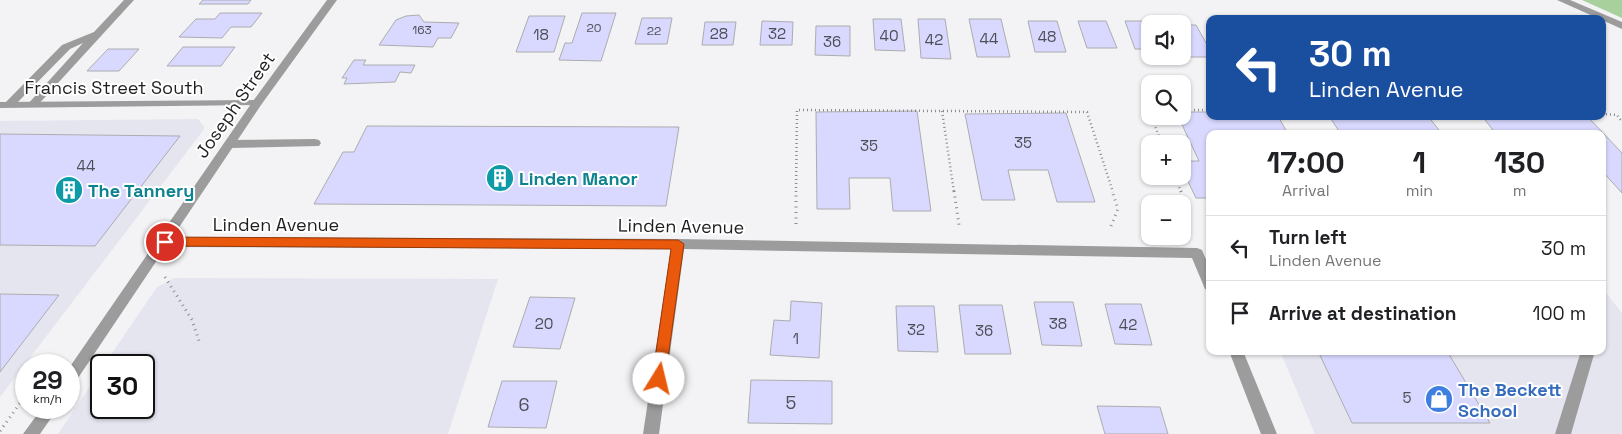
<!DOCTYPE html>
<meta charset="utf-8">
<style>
:root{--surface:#fff;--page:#f6f6f6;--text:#202124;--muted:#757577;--line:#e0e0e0}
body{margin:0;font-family:"Space Grotesk",sans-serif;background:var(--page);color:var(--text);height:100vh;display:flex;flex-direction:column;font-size:19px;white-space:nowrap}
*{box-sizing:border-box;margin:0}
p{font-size:16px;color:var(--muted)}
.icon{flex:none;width:28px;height:28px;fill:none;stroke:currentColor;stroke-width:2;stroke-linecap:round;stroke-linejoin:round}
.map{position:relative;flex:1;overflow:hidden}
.details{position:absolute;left:1206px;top:130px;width:400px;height:225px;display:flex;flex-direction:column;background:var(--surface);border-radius:10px;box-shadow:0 1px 4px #0004}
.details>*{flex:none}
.guide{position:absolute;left:1206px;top:15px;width:400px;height:105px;border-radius:10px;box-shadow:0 1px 4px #0004;background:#1a4fa0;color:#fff;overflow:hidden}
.fabs{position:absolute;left:1141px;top:15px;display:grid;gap:10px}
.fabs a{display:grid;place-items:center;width:50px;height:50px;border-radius:10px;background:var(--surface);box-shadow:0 1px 4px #0004;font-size:25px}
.speed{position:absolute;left:15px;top:354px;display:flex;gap:10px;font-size:25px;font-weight:700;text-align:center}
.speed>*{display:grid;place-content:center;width:65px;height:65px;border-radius:50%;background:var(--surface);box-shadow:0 1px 4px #0004;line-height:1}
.speed small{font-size:12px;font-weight:400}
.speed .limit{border:2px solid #111;border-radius:8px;background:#fff;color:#111}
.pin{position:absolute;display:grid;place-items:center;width:42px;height:42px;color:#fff;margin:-21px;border:2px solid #fff;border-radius:50%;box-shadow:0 1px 5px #0007}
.me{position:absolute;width:55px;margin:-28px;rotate:9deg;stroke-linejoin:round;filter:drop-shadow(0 0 4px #0008)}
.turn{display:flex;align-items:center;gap:18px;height:105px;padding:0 20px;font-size:22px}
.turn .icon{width:65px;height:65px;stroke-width:2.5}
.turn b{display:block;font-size:35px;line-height:42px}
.eta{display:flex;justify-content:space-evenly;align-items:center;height:85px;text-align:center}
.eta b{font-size:30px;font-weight:600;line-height:35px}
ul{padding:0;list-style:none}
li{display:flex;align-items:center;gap:15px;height:65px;padding:0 20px;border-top:1px solid var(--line)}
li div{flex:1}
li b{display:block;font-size:19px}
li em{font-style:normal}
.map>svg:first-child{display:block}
.built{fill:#e5e5f0}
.green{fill:#a7d09d}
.building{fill:#d9d9ff;stroke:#acacaf}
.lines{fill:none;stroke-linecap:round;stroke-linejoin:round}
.path-far1{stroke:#8c8c8d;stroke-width:2.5;stroke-dasharray:1 3;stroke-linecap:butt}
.path{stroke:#8c8c8d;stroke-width:3;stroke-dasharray:1 4.5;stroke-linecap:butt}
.service{fill:#9d9c9c;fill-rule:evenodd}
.minor{fill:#9d9c9c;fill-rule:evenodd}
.tertiary{fill:#9d9c9c;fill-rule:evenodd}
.route{fill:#ea580c;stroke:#983908}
.labels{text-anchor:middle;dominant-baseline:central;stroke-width:4;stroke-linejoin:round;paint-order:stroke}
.far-number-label{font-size:12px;fill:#4e4e58}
.number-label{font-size:15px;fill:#4e4e58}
.street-label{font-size:18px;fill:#1f1f20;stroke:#fff}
.culture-label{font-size:18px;font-weight:bold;fill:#0d838f;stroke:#fff;text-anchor:start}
.shop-label{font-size:18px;font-weight:bold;fill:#366cbe;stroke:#fff;text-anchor:start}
.near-number-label{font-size:18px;fill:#4e4e58}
</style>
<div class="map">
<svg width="1622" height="434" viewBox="0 0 1622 434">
<rect width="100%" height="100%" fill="#f3f3f5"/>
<!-- built -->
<g class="built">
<polygon points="198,119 205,128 0,397 0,121"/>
<polygon points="174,278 498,279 448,434 58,434 101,370 101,408 144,408 144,365 104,365 157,287"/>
<polygon points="1603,289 1622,313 1622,434 1315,434 1280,351 1602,351"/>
</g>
<!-- green -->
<polygon class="green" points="1582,0 1622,0 1622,18"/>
<!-- building -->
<g class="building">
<polygon points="203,0 251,0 248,4 199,4"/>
<polygon points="220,13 262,13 251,27 231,27 222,38 179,37 196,19 215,19"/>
<polygon points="582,13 616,13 601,61 559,60 565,43 572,43"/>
<polygon points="419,15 424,22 459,23 451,38 438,38 433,47 379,45 396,20 406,16"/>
<polygon points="529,16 565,16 554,52 516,52"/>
<polygon points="642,18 672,18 667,44 635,44"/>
<polygon points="873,19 901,19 905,51 875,50"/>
<polygon points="918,19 945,19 951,59 921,58"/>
<polygon points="969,19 1001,19 1010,57 977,57"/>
<polygon points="762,21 793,22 792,45 760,45"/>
<polygon points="1028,21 1057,21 1066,52 1035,52"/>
<polygon points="1078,21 1106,21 1117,48 1087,48"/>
<polygon points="1125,21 1152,21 1150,49 1135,49"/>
<polygon points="705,22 736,22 733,45 702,45"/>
<polygon points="1182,25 1196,25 1210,50 1210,57 1184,57"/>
<polygon points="816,26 850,26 850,56 815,55"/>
<polygon points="183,47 235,47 221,66 167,66"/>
<polygon points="108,49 139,49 119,71 87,71"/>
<polygon points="354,60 366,60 363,65 415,65 411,73 400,72 395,82 344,84 347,78 342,78"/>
<polygon points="917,111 931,211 893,211 890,178 849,178 850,209 817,209 816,112"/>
<polygon points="1182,112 1210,112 1210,116 1278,116 1288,134 1210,134 1210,198 1196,198 1182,169 1182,161 1199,161 1178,116 1182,116"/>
<polygon points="1066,113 1095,202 1057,202 1048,170 1008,170 1015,200 982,200 965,114"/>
<polygon points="1329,116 1428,116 1442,134 1341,134"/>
<polygon points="1482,116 1587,116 1622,153 1622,193 1602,171 1602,134 1496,134"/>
<polygon points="367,126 679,127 666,206 314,204 343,152 354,152"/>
<polygon points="0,134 180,136 95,246 0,245"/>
<polygon points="0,294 59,295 0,372"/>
<polygon points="530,297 575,298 560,349 513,347"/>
<polygon points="791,301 822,303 819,358 770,355 774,320 790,321"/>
<polygon points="1034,302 1073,302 1082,346 1042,345"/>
<polygon points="1105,304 1141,304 1152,345 1115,344"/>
<polygon points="959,305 1002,305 1011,354 965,354"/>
<polygon points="896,306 934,306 938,352 898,351"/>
<polygon points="1318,351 1447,351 1490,423 1352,423"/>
<polygon points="751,380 832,381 832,424 748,423"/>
<polygon points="502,381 557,381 546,428 488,427"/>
<polygon points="1097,406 1160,407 1168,434 1105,434"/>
</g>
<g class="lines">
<!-- path-far1 -->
<g class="path-far1">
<polyline points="1150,109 1148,109 1150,114"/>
<polyline points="1182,110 1210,110"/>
<polyline points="942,111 954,192"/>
<polyline points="1602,114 1617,115 1622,122"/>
<polyline points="1151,116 1162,144"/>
<polyline points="1175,176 1181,192"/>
<polyline points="796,192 797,110 1087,112 1113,192"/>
</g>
<!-- path -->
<g class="path">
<polyline points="954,191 959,225"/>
<polyline points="1181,191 1187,206"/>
<polyline points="796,224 796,191"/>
<polyline points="1111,226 1118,209 1112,191"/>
<polyline points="165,277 192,320 199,341"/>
<polyline points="48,365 53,357"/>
<polyline points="0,431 26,395"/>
</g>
<!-- service -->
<g class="service">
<polygon points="124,0 134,0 36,107 28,107 27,105 83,43 70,49 13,107 5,107 4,105 5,103 62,45 94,32"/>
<polygon points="315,139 319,140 321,143 319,146 230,148 224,144 230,140"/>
<polygon points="1581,351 1595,351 1571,434 1555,434"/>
</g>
<!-- minor -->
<g class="minor">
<polygon points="1557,0 1570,0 1622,22 1622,29"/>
<polygon points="257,100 261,101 262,103 261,105 0,108 0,102"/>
<polygon points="165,237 678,239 1197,248 1202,250 1210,269 1210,290 1205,289 1192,258 684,249 659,434 643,434 671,249 165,247 160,245 159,242 160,239"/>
<polygon points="1229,351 1243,351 1277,434 1261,434"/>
</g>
<!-- tertiary -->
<g class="tertiary">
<polygon points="327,0 337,0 261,105 74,384 69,386 69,368 253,101"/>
<polygon points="42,408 58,408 40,434 23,434"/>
</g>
</g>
<!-- route -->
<polygon class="route" points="165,237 678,240 684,244 665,379 663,383 659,385 654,383 652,379 671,249 165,246 159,242"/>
<!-- icons -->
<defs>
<symbol id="building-disc" viewBox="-11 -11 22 22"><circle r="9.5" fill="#0f9aa8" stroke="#fff"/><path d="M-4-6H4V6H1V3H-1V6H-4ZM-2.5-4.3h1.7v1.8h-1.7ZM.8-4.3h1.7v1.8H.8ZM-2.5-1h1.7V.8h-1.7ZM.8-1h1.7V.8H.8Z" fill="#fff"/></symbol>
<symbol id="shop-disc" viewBox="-11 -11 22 22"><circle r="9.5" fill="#3f7fe0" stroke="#fff"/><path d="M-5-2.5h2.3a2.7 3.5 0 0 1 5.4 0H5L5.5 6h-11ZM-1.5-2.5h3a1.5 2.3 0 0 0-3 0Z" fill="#fff"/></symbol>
</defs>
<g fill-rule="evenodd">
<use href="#building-disc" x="484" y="162" width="32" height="32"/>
<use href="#building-disc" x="53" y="174" width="32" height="32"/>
<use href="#shop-disc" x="1423" y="383" width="32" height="32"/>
</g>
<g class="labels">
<!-- far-number labels -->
<g class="far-number-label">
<text x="594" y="28">20</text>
<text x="422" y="30">163</text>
<text x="654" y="31">22</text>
</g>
<!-- number labels -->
<g class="number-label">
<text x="719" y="33">28</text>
<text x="777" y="33">32</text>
<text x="541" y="34">18</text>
<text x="889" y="35">40</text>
<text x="1047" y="36">48</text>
<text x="989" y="38">44</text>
<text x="934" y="39">42</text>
<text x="832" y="41">36</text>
<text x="1023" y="142">35</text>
<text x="869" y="145">35</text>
<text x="86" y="165">44</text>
<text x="544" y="323">20</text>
<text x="1058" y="323">38</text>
<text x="1128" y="324">42</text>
<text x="916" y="329">32</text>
<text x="984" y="330">36</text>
<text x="796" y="338">1</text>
<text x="1407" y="397">5</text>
</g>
<!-- street labels -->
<g class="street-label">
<text x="114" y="87">Francis Street South</text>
<text transform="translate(235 105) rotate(-55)">Joseph Street</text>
<text x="276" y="224">Linden Avenue</text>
<text transform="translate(681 226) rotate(1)">Linden Avenue</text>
</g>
<!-- culture labels -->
<g class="culture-label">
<text x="519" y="178">Linden Manor</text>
<text x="88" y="190">The Tannery</text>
</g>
<!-- shop labels -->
<g class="shop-label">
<text x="1458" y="389">The Beckett<tspan x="1458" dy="21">School</tspan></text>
</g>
<!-- near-number labels -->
<g class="near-number-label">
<text x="791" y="402">5</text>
<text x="524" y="404">6</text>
</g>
</g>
</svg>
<div class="fabs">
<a><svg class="icon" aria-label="sound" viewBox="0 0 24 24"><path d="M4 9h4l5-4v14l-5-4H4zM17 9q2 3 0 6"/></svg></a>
<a><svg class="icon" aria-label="search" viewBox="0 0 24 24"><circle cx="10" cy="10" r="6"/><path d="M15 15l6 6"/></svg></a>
<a>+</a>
<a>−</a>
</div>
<div class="speed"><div>29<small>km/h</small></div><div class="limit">30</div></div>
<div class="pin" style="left:165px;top:242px;background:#d93025"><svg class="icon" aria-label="arrive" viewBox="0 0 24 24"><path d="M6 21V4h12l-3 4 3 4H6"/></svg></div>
<svg class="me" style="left:659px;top:379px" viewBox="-20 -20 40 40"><circle r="19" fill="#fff"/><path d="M0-13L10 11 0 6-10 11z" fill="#ea580c"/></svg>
<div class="guide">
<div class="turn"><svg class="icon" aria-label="left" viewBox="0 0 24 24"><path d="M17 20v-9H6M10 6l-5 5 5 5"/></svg><div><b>30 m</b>Linden Avenue</div></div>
</div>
<section class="details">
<div class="eta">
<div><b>17:00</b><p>Arrival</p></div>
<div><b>1</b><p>min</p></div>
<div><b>130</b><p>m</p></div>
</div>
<ul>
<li><svg class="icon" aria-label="left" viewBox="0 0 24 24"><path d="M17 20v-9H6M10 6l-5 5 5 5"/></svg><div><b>Turn left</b><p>Linden Avenue</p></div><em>30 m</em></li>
<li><svg class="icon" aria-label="arrive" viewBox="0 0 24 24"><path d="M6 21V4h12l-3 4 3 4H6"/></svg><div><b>Arrive at destination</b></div><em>100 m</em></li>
</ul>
</section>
</div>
